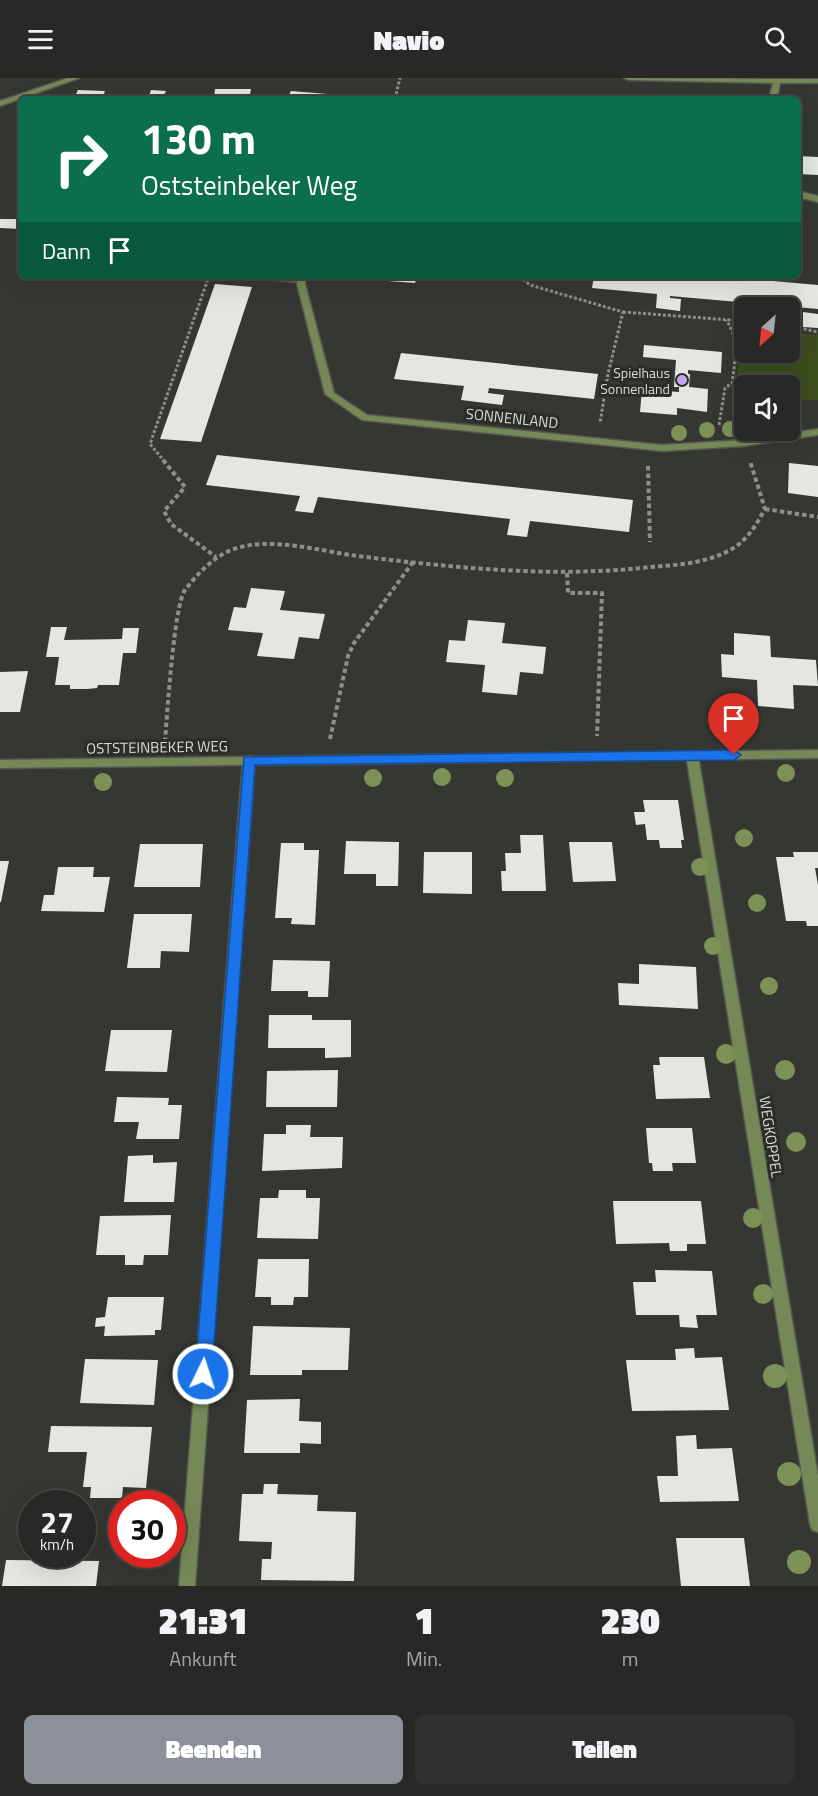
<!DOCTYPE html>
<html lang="de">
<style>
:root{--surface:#282926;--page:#30312e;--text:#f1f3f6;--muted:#a5a6a7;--line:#444543;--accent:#8c9099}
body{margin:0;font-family:"Titillium Web",sans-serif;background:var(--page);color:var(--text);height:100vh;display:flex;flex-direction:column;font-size:22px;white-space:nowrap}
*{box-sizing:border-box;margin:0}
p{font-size:20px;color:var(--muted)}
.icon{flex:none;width:33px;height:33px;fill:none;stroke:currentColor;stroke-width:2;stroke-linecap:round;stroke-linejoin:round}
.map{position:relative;height:1508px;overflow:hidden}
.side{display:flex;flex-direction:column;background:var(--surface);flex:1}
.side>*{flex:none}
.banner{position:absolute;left:18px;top:18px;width:783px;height:183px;border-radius:9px;box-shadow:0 6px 24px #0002,0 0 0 2px var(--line);background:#0b6e4f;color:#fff;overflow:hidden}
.needle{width:39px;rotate:207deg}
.buttons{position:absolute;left:734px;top:219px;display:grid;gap:12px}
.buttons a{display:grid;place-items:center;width:66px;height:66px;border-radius:9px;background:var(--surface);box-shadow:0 6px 24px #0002,0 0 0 2px var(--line);font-size:30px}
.speed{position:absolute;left:18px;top:1412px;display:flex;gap:12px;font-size:30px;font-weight:700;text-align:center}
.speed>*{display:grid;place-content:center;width:78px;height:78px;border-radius:50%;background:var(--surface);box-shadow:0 6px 24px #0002,0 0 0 2px var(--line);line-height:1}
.speed small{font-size:15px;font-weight:400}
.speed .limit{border:9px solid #d22;background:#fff;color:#111}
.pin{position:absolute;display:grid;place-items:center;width:51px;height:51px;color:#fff;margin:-62px -26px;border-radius:50% 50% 50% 0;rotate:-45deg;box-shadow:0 0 6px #0007}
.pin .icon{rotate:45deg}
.me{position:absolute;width:66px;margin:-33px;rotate:4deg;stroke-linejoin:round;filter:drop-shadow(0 0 4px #0008)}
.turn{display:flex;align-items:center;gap:21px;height:126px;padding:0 24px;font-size:27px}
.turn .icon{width:78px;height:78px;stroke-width:2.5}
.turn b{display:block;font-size:42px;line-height:51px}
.then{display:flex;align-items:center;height:57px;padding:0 24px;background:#0003;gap:12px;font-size:22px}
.eta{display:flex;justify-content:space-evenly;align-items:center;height:102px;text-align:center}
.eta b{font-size:36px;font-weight:800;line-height:42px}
.primary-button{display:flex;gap:12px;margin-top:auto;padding:12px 24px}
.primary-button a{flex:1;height:69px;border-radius:9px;background:var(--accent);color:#fff;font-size:24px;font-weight:800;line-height:69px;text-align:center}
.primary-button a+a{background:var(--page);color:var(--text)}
header{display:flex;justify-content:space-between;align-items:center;height:78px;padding:0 24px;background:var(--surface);font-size:27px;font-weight:800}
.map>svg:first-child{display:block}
.green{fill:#3d4d1c}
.building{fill:#e4e7e1}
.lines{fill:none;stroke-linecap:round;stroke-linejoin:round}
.service-casing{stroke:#535550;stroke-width:3}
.minor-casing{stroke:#535550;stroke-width:3}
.tertiary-casing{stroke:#535550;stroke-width:3}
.path-far1{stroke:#8e8f8b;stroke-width:3;stroke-dasharray:3 2;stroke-linecap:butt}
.path{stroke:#8e8f8b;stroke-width:4;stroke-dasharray:4.5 3;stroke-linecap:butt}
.service{fill:#768856;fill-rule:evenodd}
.minor{fill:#768856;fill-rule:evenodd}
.tertiary{fill:#768856;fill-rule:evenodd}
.tree{fill:#7d9156}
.route{fill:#1a73e8;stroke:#114b97;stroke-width:1.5}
.poi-dot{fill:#c7a6ef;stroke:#2b2d28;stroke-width:2}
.labels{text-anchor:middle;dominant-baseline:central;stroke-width:6;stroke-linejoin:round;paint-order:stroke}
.far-poi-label{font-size:14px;fill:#dadbd8;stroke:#2b2d28;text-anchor:end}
.street-label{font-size:15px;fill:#dadbd8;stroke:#2b2d28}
</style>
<header><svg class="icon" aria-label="menu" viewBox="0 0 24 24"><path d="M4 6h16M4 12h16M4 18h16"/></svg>Navio<svg class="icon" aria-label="search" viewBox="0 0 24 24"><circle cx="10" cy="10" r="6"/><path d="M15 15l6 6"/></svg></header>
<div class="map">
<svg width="818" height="1508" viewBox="0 0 818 1508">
<rect width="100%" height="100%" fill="#353732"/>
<!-- green -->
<polygon class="green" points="742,247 744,274 789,274 789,254 818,257 818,322 789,323 789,308 744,308 744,316 736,310"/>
<!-- building -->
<g class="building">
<polygon points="215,11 251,11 249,21 214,21"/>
<polygon points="78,12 105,13 102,21 68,21 69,18 75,18"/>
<polygon points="151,12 166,13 164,17 193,19 191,21 148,21"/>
<polygon points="291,13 339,17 337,21 287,21"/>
<polygon points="798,78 818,79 818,97 798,96"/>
<polygon points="0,141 21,141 21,151 0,150"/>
<polygon points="375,198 417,198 415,205 374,202"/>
<polygon points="594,198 719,198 818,207 818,231 670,218 670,220 681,221 680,233 656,230 657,216 592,210"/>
<polygon points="215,206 252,209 201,364 160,361"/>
<polygon points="803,234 818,236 818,250 803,249"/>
<polygon points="644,267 722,274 721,295 688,292 688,296 690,296 689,309 708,311 707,334 677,330 677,337 640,334 642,311 679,314 679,309 674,309 676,282 643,279"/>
<polygon points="401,275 598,296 594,321 489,310 488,315 504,317 502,327 461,322 464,308 394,301"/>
<polygon points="217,377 633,422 629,454 530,443 527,459 507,457 510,441 318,419 313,435 295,433 300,418 206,407"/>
<polygon points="789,385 818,388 818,419 788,415"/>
<polygon points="251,510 285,513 280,532 325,536 319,561 299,559 294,581 257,578 263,555 228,552 234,529 246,530"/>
<polygon points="468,542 505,545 502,565 546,569 543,596 520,594 517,617 482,614 485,587 446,584 449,562 465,563"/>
<polygon points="51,549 67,549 64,562 122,561 123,550 139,550 136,575 123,575 119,607 98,607 97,610 87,611 70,611 70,607 55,607 59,579 46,579"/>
<polygon points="734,555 770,558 771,579 816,582 818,608 793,607 794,631 758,628 757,602 722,599 721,576 734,577"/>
<polygon points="28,593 20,634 0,634 0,594"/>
<polygon points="643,722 678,722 684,762 681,762 682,770 660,770 659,762 647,762 645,746 636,747 634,734 645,734"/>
<polygon points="520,757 543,757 546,813 502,813 501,793 506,793 505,775 521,775"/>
<polygon points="346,763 399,764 398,808 376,808 376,796 344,796"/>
<polygon points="569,764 612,764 616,803 573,804"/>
<polygon points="281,765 304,765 304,772 319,772 315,847 291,846 292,840 275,840"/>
<polygon points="140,766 203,766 200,809 134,809"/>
<polygon points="424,774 472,774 472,816 423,815"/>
<polygon points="793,774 818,774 818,790 815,790 818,807 818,848 807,848 806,843 786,843 776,779 794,779"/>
<polygon points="0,783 9,783 1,824 0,824"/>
<polygon points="58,789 94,789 93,799 110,799 104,834 41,833 44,817 54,817"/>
<polygon points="134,836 192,836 189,874 161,873 160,890 127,890"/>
<polygon points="273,882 330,883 328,919 308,919 308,913 271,913"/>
<polygon points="639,886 696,889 698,931 619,927 618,905 639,906"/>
<polygon points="269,937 312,937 312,942 351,942 351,979 325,980 325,970 268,970"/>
<polygon points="111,952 172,952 167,994 105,993"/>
<polygon points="659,979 704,979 710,1020 656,1021 653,987 660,987"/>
<polygon points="338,992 337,1029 266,1029 267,993"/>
<polygon points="117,1019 169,1020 168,1027 182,1027 179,1061 136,1061 139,1044 114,1044"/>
<polygon points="286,1047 311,1047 310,1059 343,1059 342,1090 262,1093 264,1056 286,1056"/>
<polygon points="646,1050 692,1050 696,1085 672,1085 673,1093 653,1093 652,1085 649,1085"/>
<polygon points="153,1077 153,1085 177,1084 174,1124 124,1124 128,1078"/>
<polygon points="279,1112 306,1112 306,1120 320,1120 318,1161 257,1160 260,1120 278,1120"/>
<polygon points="613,1123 701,1123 706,1166 687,1166 687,1173 670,1173 669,1165 616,1166"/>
<polygon points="171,1137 168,1177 144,1177 143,1187 125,1187 125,1177 96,1177 100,1138"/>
<polygon points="258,1181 309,1181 308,1219 294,1219 293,1227 271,1227 271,1219 255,1219"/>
<polygon points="655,1192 712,1193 717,1237 696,1237 698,1250 680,1249 679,1237 636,1237 633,1204 656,1204"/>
<polygon points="108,1219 164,1219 161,1252 155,1252 155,1257 104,1258 105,1248 95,1249 96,1240 105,1239"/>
<polygon points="253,1248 350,1250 348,1292 302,1292 302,1297 250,1297"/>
<polygon points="694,1270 695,1280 722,1279 729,1332 632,1333 626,1282 676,1282 675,1271"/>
<polygon points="85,1281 158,1282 154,1327 80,1325"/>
<polygon points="300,1321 299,1343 321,1344 321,1366 300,1365 300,1375 244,1375 247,1322"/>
<polygon points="51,1348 152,1349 146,1410 123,1409 122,1420 90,1420 91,1409 83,1409 87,1374 48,1374"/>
<polygon points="696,1357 697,1371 732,1370 739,1423 660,1424 657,1398 678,1398 676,1358"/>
<polygon points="264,1406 278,1406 277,1416 318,1417 317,1433 356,1434 354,1503 261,1502 262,1481 271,1481 272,1464 239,1463 242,1416 263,1416"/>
<polygon points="676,1460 744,1460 750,1508 681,1508"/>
<polygon points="6,1482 99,1483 96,1508 2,1508"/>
</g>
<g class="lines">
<defs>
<polygon id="service" points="259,198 296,198 304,201 300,204 263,201"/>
<g id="minor">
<polygon points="68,0 79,0 0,28 0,23"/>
<polygon points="624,0 818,1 818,5 780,5 777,21 769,21 773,5 628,2"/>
<polygon points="798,113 818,118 818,124 798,119"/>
<polygon points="298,198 306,198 305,206 334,315 367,337 662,367 744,362 818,351 818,357 744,368 662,373 362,342 325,316 297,206"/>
<polygon points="692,673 698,677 818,1398 818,1454 812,1452 810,1446 686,677"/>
<polygon points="249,678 255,682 195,1508 179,1508 243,682"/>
</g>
<polygon id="tertiary" points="818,672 818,680 0,690 0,682"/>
</defs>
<!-- service casing -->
<use href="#service" class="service-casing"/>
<!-- minor casing -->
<use href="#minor" class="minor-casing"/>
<!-- tertiary casing -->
<use href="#tertiary" class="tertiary-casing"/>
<!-- path-far1 -->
<g class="path-far1">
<polyline points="395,21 400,0"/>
<polyline points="519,198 530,207 623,234 608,296 600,345"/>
<polyline points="623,234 744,243"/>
<polyline points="789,248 818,254"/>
<path d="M719,347L725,310L732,305C735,283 740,261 726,242"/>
<polyline points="165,384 150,366 209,198 244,201"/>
</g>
<!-- path -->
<g class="path">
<polyline points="163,382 185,409 164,433 171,446 216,479"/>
<polyline points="648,388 650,464"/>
<polyline points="765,431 818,439"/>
<polyline points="567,495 568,515 602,515 597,658"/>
<polyline points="330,661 348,578 354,565 413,484"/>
<path d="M165,664C167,638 174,527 185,512C198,495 216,476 237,470C274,459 319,473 358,478C455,490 553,500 651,489C677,487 707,485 730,472C747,463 756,447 765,431L750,383"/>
</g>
<!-- service -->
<use href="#service" class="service"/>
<!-- minor -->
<use href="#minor" class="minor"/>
<!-- tertiary -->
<use href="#tertiary" class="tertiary"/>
</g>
<!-- trees -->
<g class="tree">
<circle cx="730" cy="351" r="8"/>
<circle cx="707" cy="352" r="8"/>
<circle cx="679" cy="355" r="8"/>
<circle cx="786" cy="695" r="9"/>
<circle cx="442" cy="699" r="9"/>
<circle cx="373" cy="700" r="9"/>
<circle cx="505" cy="700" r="9"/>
<circle cx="103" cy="704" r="9"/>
<circle cx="744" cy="760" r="9"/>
<circle cx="700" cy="789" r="9"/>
<circle cx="757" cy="825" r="9"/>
<circle cx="713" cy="868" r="9"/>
<circle cx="769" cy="908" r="9"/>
<circle cx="726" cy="976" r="10"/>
<circle cx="785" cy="992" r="10"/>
<circle cx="796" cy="1064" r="10"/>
<circle cx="753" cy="1140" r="10"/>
<circle cx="763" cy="1216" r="10"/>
<circle cx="775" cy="1298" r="12"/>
<circle cx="789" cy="1396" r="12"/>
<circle cx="799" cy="1484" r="12"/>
</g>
<!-- route -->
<polygon class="route" points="734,672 741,677 734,682 255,687 212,1296 209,1302 203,1304 197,1302 195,1296 244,679"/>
<!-- markers -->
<circle class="poi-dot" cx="682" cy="302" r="6"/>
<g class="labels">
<!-- far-poi labels -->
<g class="far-poi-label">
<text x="670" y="294">Spielhaus<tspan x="670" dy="16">Sonnenland</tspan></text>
</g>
<!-- street labels -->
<g class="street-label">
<text transform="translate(512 340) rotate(6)">SONNENLAND</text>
<text transform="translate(157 669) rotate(-1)">OSTSTEINBEKER WEG</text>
<text transform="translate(771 1059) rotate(81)">WEGKOPPEL</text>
</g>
</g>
</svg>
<div class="buttons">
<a><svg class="needle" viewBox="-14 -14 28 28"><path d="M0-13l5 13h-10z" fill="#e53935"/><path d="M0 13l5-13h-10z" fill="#a5a6a7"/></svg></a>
<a><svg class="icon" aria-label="sound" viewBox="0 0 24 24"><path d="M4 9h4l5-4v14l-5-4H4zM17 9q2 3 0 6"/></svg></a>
</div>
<div class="speed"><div>27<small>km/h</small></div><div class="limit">30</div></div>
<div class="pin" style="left:734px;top:677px;background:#d93025"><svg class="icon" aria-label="arrive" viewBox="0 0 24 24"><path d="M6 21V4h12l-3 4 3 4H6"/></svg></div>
<svg class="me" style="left:203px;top:1296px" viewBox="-20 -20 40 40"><circle r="17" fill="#1a73e8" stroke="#fff" stroke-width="3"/><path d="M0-11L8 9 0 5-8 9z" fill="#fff"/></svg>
<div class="banner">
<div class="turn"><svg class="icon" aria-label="right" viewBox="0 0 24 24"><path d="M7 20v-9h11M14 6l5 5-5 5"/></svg><div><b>130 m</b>Oststeinbeker Weg</div></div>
<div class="then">Dann<svg class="icon" aria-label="arrive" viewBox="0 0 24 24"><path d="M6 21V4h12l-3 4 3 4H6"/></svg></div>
</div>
</div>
<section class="side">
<div class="eta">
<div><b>21:31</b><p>Ankunft</p></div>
<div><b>1</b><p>Min.</p></div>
<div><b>230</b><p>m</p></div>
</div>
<div class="primary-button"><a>Beenden</a><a>Teilen</a></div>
</section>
